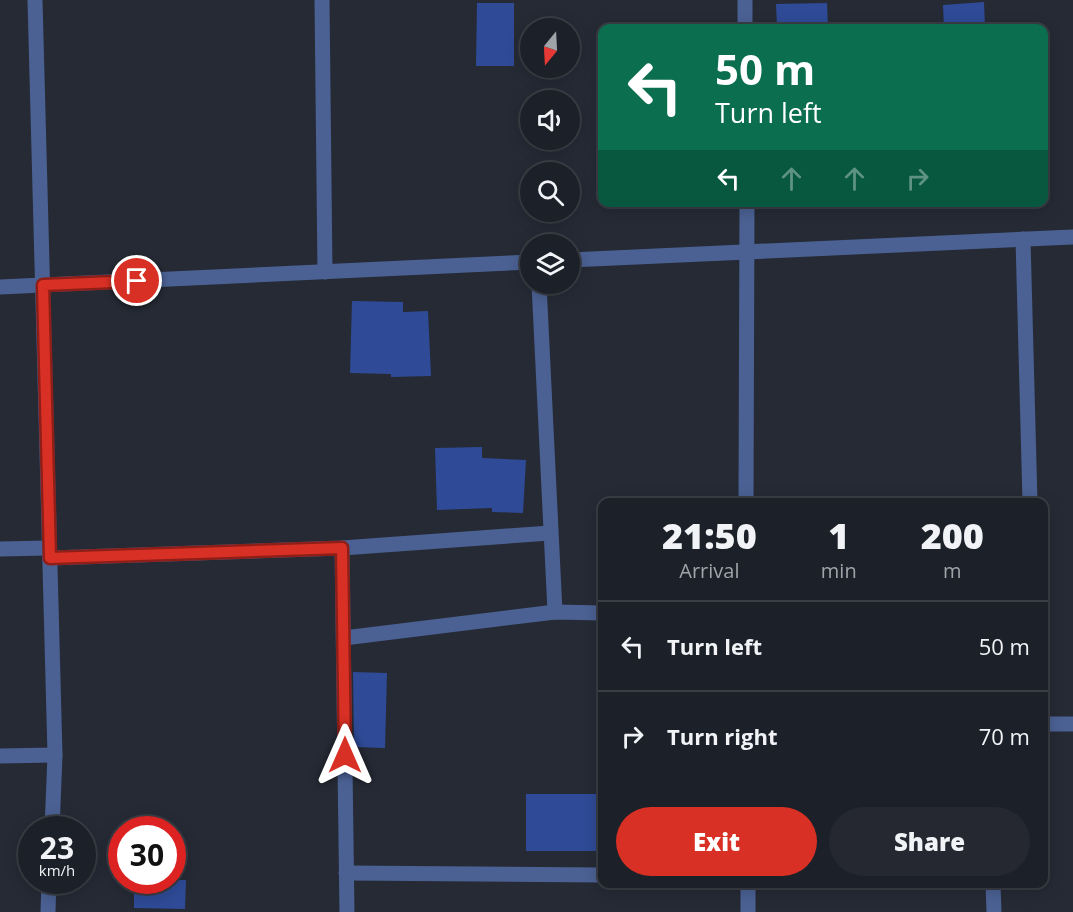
<!DOCTYPE html>
<style>
:root{--surface:#1c2028;--page:#252830;--text:#f1f3f6;--muted:#a0a3a8;--line:#3a3e45;--accent:#d93025}
body{margin:0;font-family:"Open Sans",sans-serif;background:var(--page);color:var(--text);height:100vh;display:flex;flex-direction:column;font-size:22px;white-space:nowrap}
*{box-sizing:border-box;margin:0}
p{font-size:20px;color:var(--muted)}
.icon{flex:none;width:33px;height:33px;fill:none;stroke:currentColor;stroke-width:2;stroke-linecap:round;stroke-linejoin:round}
.map{position:relative;flex:1;overflow:hidden}
.drawer{position:absolute;left:598px;top:498px;width:450px;height:390px;display:flex;flex-direction:column;background:var(--surface);border-radius:12px;box-shadow:0 3px 15px #0003,0 0 0 2px var(--line)}
.drawer>*{flex:none}
.hud{position:absolute;left:598px;top:24px;width:450px;height:183px;border-radius:12px;box-shadow:0 3px 15px #0003,0 0 0 2px var(--line);background:#0b6e4f;color:#fff;overflow:hidden}
.needle{width:39px;rotate:198deg}
.tools{position:absolute;left:520px;top:18px;display:grid;gap:12px}
.tools a{display:grid;place-items:center;width:60px;height:60px;border-radius:50%;background:var(--surface);box-shadow:0 3px 15px #0003,0 0 0 2px var(--line);font-size:30px}
.speed{position:absolute;left:18px;top:816px;display:flex;gap:12px;font-size:30px;font-weight:700;text-align:center}
.speed>*{display:grid;place-content:center;width:78px;height:78px;border-radius:50%;background:var(--surface);box-shadow:0 3px 15px #0003,0 0 0 2px var(--line);line-height:1}
.speed small{font-size:15px;font-weight:400}
.speed .limit{border:9px solid #d22;background:#fff;color:#111}
.pin{position:absolute;display:grid;place-items:center;width:51px;height:51px;color:#fff;margin:-26px;border:3px solid #fff;border-radius:50%;box-shadow:0 2px 6px #0007}
.me{position:absolute;width:66px;margin:-33px;rotate:0deg;stroke-linejoin:round;filter:drop-shadow(0 0 4px #0008)}
.turn{display:flex;align-items:center;gap:21px;height:126px;padding:0 18px;font-size:27px}
.turn .icon{width:78px;height:78px;stroke-width:2.5}
.turn b{display:block;font-size:42px;line-height:51px}
.lanes{display:flex;align-items:center;height:57px;padding:0 18px;background:#0003;justify-content:center;gap:30px;direction:ltr}
.lanes .off{opacity:.35}
.eta{display:flex;justify-content:space-evenly;align-items:center;height:102px;text-align:center}
.eta b{font-size:36px;font-weight:800;line-height:42px}
.action{display:flex;gap:12px;margin-top:auto;padding:12px 18px}
.action a{flex:1;height:69px;border-radius:36px;background:var(--accent);color:#fff;font-size:24px;font-weight:800;line-height:69px;text-align:center}
.action a+a{background:var(--page);color:var(--text)}
ul{padding:0;list-style:none}
li{display:flex;align-items:center;gap:18px;height:90px;padding:0 18px;border-top:2px solid var(--line)}
li div{flex:1}
li b{display:block;font-size:22px}
li em{font-style:normal}
.map>svg:first-child{display:block}
.building{fill:#2f4b97}
.lines{fill:none;stroke-linecap:round;stroke-linejoin:round}
.street{stroke:#4b6193;stroke-width:15}
.route-casing{stroke:#8d1f18;stroke-width:15}
.route{stroke:#d93025;stroke-width:10}
</style>
<div class="map">
<svg width="1073" height="912" viewBox="0 0 1073 912">
<rect width="100%" height="100%" fill="#252a35"/>
<!-- building -->
<g class="building">
<polygon points="984,2 985,28 944,28 943,5"/>
<polygon points="477,3 514,3 514,66 476,66"/>
<polygon points="827,3 828,28 777,27 776,4"/>
<polygon points="352,301 403,302 403,312 428,311 431,376 391,377 391,374 350,373"/>
<polygon points="482,447 482,458 526,460 523,513 492,512 492,508 437,510 435,448"/>
<polygon points="353,672 387,673 385,748 354,747"/>
<rect x="526" y="794" width="72" height="57"/>
<polygon points="134,880 186,880 185,909 134,908"/>
</g>
<g class="lines">
<!-- street -->
<g class="street">
<polyline points="35,0 55,755 52,830"/>
<polyline points="322,0 325,272"/>
<polyline points="745,0 745,28"/>
<polyline points="1023,239 1030,502"/>
<polyline points="570,260 1073,237"/>
<polyline points="539,284 555,612"/>
<polyline points="0,287 531,262"/>
<polyline points="746,502 747,202"/>
<polyline points="342,548 347,912"/>
<polyline points="0,549 49,548"/>
<polyline points="50,558 342,548 550,533"/>
<polyline points="344,638 555,612 603,613"/>
<polyline points="1044,724 1073,724"/>
<polyline points="0,756 55,755"/>
<polyline points="346,873 603,875"/>
<polyline points="993,884 994,912"/>
<polyline points="48,912 49,880"/>
<polyline points="748,912 748,884"/>
</g>
</g>
<g class="lines">
<defs>
<polyline id="route" points="137,281 43,285 50,558 342,548 345,755"/>
</defs>
<!-- route casing -->
<use href="#route" class="route-casing"/>
<!-- route -->
<use href="#route" class="route"/>
</g>
</svg>
<div class="tools">
<a><svg class="needle" viewBox="-14 -14 28 28"><path d="M0-13l5 13h-10z" fill="#e53935"/><path d="M0 13l5-13h-10z" fill="#a0a3a8"/></svg></a>
<a><svg class="icon" aria-label="sound" viewBox="0 0 24 24"><path d="M4 9h4l5-4v14l-5-4H4zM17 9q2 3 0 6"/></svg></a>
<a><svg class="icon" aria-label="search" viewBox="0 0 24 24"><circle cx="10" cy="10" r="6"/><path d="M15 15l6 6"/></svg></a>
<a><svg class="icon" aria-label="layers" viewBox="0 0 24 24"><path d="M12 4l9 5-9 5-9-5zM3 14l9 5 9-5"/></svg></a>
</div>
<div class="speed"><div>23<small>km/h</small></div><div class="limit">30</div></div>
<div class="pin" style="left:137px;top:281px;background:#d93025"><svg class="icon" aria-label="arrive" viewBox="0 0 24 24"><path d="M6 21V4h12l-3 4 3 4H6"/></svg></div>
<svg class="me" style="left:345px;top:755px" viewBox="-20 -20 40 40"><path d="M0-17L14 15 0 8-14 15z" fill="#d93025" stroke="#fff" stroke-width="4"/></svg>
<div class="hud">
<div class="turn"><svg class="icon" aria-label="left" viewBox="0 0 24 24"><path d="M17 20v-9H6M10 6l-5 5 5 5"/></svg><div><b>50 m</b>Turn left</div></div>
<div class="lanes"><svg class="icon" aria-label="left" viewBox="0 0 24 24"><path d="M17 20v-9H6M10 6l-5 5 5 5"/></svg><svg class="icon off" aria-label="ahead" viewBox="0 0 24 24"><path d="M12 20V5M6 11l6-6 6 6"/></svg><svg class="icon off" aria-label="ahead" viewBox="0 0 24 24"><path d="M12 20V5M6 11l6-6 6 6"/></svg><svg class="icon off" aria-label="right" viewBox="0 0 24 24"><path d="M7 20v-9h11M14 6l5 5-5 5"/></svg></div>
</div>
<section class="drawer">
<div class="eta">
<div><b>21:50</b><p>Arrival</p></div>
<div><b>1</b><p>min</p></div>
<div><b>200</b><p>m</p></div>
</div>
<ul>
<li><svg class="icon" aria-label="left" viewBox="0 0 24 24"><path d="M17 20v-9H6M10 6l-5 5 5 5"/></svg><div><b>Turn left</b></div><em>50 m</em></li>
<li><svg class="icon" aria-label="right" viewBox="0 0 24 24"><path d="M7 20v-9h11M14 6l5 5-5 5"/></svg><div><b>Turn right</b></div><em>70 m</em></li>
</ul>
<div class="action"><a>Exit</a><a>Share</a></div>
</section>
</div>
